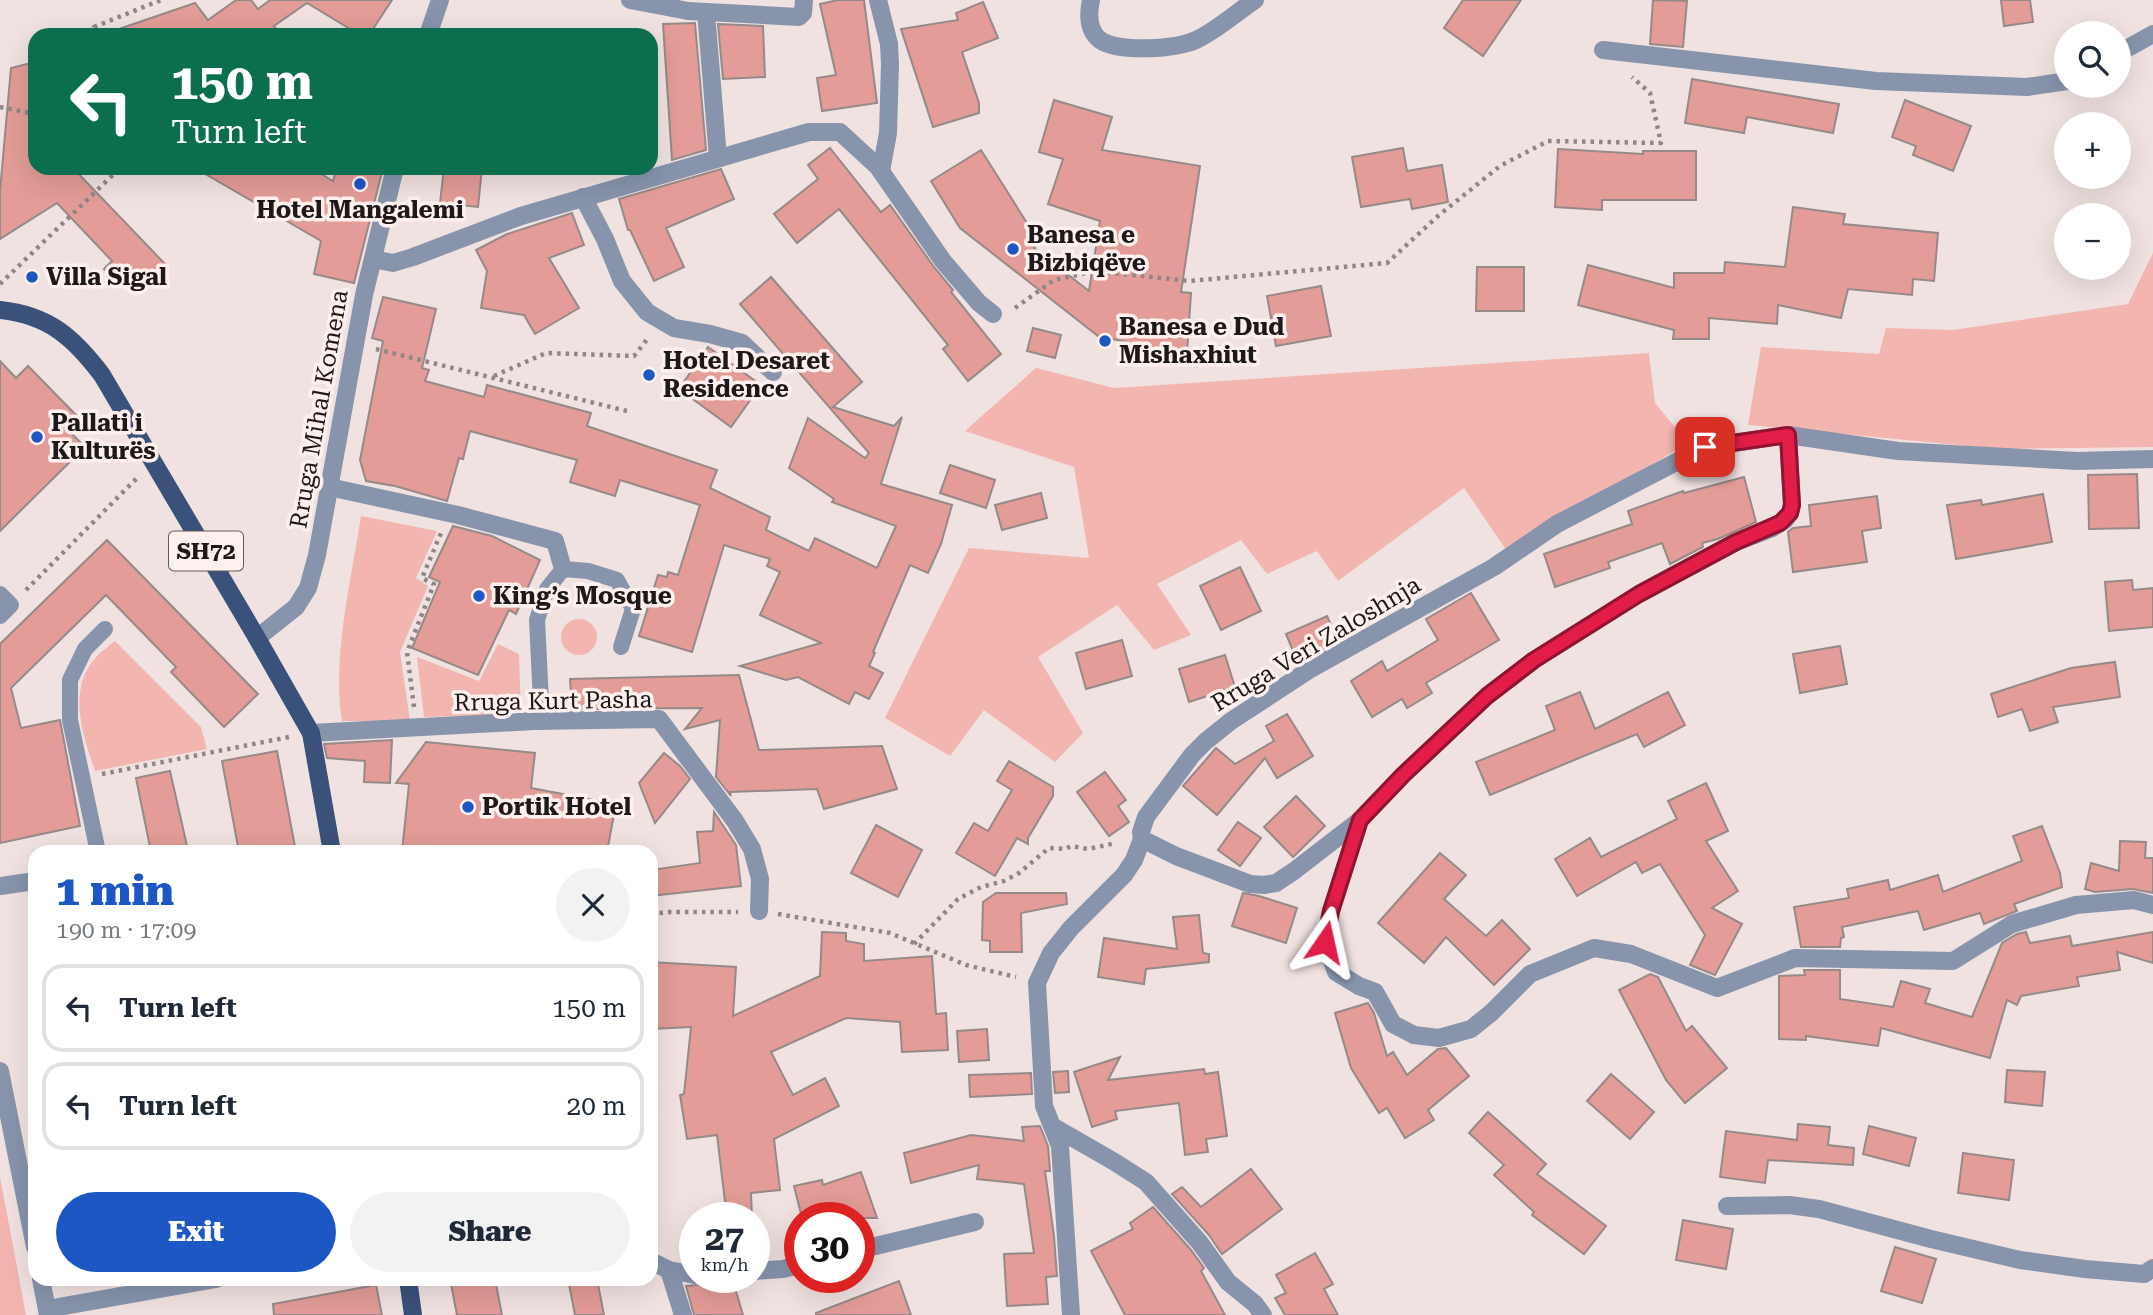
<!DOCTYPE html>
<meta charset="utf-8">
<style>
:root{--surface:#fff;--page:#f2f2f3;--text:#1f2937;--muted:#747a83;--line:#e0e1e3;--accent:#1d57c4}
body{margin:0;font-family:"Roboto Serif",serif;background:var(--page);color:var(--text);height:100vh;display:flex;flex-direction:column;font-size:26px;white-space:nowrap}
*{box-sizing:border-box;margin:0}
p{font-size:23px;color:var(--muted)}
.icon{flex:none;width:38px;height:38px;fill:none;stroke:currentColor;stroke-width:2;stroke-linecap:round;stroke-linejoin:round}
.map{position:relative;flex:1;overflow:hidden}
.side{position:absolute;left:28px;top:845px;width:630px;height:441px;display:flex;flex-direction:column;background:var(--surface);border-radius:21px;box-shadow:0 7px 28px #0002}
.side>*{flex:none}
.guide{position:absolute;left:28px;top:28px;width:630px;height:147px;border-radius:21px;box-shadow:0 7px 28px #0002;background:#0b6e4f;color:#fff;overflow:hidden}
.controls{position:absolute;left:2054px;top:21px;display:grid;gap:14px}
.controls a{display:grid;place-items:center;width:77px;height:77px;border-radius:50%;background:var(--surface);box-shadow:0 7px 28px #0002;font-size:35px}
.speed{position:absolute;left:679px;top:1202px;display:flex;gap:14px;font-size:35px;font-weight:700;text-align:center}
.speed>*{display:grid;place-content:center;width:91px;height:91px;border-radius:50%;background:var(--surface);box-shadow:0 7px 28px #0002;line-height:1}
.speed small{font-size:18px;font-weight:400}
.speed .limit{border:10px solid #d22;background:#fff;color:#111}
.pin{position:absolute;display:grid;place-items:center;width:60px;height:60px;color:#fff;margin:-30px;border-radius:14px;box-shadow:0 4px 10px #0006}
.me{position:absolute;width:77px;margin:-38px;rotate:11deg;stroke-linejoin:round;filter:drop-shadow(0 0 5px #0008)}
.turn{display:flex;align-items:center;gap:24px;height:147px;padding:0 28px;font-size:32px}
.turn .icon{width:91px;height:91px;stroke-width:2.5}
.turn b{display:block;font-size:49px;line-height:60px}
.round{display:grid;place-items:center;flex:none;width:74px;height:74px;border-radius:37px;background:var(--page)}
.head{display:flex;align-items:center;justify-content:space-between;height:119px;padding:0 28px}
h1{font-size:42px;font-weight:800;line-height:52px;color:var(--accent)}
.cta{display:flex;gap:14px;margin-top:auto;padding:14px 28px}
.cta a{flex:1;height:80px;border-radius:42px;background:var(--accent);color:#fff;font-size:28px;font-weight:800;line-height:80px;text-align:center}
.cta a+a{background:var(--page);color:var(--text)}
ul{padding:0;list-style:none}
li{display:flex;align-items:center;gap:21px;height:88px;margin:0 14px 10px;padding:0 14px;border:4px solid var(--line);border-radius:21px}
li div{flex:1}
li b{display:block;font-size:26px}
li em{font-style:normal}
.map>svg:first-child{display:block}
.green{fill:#f3b5b0}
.building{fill:#e39c97;stroke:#968a89;stroke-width:2}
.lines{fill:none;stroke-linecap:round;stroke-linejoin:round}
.path{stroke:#908686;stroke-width:4.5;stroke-dasharray:3.5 5;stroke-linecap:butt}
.lane{stroke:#8794ac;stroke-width:16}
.street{stroke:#8794ac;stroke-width:18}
.primary{stroke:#3a5179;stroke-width:18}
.route-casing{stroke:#92132f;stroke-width:18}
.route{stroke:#e11d48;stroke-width:12}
.poi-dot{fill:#1d57c4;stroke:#fdf0ee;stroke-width:2.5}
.labels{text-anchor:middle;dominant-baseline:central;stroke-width:7;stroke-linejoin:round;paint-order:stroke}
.shield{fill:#fdf0ee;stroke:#615a59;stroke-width:2}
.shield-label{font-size:23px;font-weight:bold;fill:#1e1919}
.poi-label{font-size:24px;font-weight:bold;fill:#1e1919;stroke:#fdf0ee;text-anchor:start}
.street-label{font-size:24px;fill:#1e1919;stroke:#fdf0ee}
</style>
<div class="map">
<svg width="2153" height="1315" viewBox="0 0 2153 1315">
<rect width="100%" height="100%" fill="#f0e2e1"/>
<!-- green -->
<g class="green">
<polygon points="2153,253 2153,447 2000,449 1748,425 1761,347 1879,354 1886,328 1953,330 2128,304"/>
<polygon points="1649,353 1655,403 1688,443 1507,551 1464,488 1338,581 1317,551 1267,574 1241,540 1157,584 1191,635 1154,650 1117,605 1038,657 1083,733 1055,762 984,710 950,756 885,718 969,548 1089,558 1074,467 965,431 1036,368 1114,388"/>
<path d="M361,516L437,531L416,578L428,586L400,652L410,721H342C332,657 351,581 361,516Z"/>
<circle cx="579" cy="637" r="18"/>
<path d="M115,641L201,727L207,749L95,771C84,739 70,700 88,668C94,657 106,648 115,641Z"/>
<polygon points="498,644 519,654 521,714 424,717 417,657 479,681"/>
<polygon points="0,1177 26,1315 0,1315"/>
</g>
<!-- building -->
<g class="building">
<polygon points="236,0 251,0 258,9 270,0 392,0 369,35 360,35 307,3 274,26 281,35 113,35 113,31 195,3 208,20"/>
<polygon points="838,0 864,0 877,103 822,111 817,78 836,75 820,4"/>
<polygon points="1463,0 1521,0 1483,56 1444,28"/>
<polygon points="1653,0 1687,1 1683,47 1650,44"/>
<polygon points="2001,0 2030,0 2033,22 2004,26"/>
<polygon points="983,2 998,38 962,52 979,103 979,113 933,127 901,29 958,20 956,13"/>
<polygon points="695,23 706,150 672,160 663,24"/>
<polygon points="718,24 763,26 765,77 723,79"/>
<polygon points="35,62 35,168 73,168 166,265 142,289 129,275 119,284 104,269 112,261 57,203 0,239 0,191 11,68"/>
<polygon points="1692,79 1839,104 1833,133 1747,117 1744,133 1685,123"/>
<polygon points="1054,100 1112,117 1102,150 1200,166 1181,292 1191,293 1187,353 1127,350 1127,342 1098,336 960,228 931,181 981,150 1039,242 1034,248 1089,291 1100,221 1048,204 1063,159 1039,152"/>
<polygon points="1905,100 1971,126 1953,171 1913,155 1916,146 1892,137"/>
<polygon points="830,148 881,212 890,205 934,267 953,290 951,292 1001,354 968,381 943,349 948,345 839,209 797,243 774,214 818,179 808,165"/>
<polygon points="1403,148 1407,171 1442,165 1448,202 1412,209 1410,199 1361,207 1352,157"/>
<polygon points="1558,149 1643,154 1643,151 1696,151 1696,200 1602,200 1602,210 1555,207"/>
<polygon points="195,168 311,168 333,181 337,168 383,168 354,283 314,274 321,241"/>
<polygon points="444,168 482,168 478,207 440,203"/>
<polygon points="721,169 734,199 666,228 684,267 654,281 630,230 628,230 619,199"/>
<polygon points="1793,207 1845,214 1843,224 1938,233 1934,281 1913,279 1912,295 1848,289 1841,318 1778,305 1777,324 1709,318 1709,339 1673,339 1674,330 1578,305 1588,265 1674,288 1674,273 1724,273 1725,262 1785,267"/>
<polygon points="572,213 584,245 549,258 579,308 535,334 524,315 481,308 487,271 476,250 507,234"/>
<polygon points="1477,267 1524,267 1524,311 1476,311"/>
<polygon points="771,277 862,382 833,407 894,426 902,417 881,484 952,505 941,544 928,573 910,565 873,652 875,653 869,666 883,673 869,699 855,692 849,704 798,677 786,680 740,666 821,643 760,615 780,572 767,566 770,559 724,545 692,652 639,636 658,575 667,577 668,572 678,575 700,505 620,480 615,496 570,482 577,460 470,431 463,459 459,458 447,501 395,486 366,481 360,460 383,341 372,338 383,297 436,309 422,368 429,370 425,381 484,397 487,385 591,413 587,426 717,470 710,488 770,517 766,530 809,551 815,538 877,568 896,526 832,502 834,499 789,468 808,418 865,458 869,453 740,304"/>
<polygon points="1321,286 1331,336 1276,346 1267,296"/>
<polygon points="1033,328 1061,335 1055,358 1027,351"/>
<polygon points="708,347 761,385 731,427 679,389"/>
<polygon points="0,361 16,378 28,366 76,415 64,426 85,447 0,531"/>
<polygon points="950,465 995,480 986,508 940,493"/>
<polygon points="2137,474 2139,528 2089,529 2088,475"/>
<polygon points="1744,477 1756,522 1718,539 1702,543 1703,547 1670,564 1662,543 1608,562 1610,568 1555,587 1544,554 1632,524 1628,511 1683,491 1684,493"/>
<polygon points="1041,493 1047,518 1002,530 995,505"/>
<polygon points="2043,494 2052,542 1956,559 1947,505 1981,500 1982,505"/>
<polygon points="1877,496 1881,528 1862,531 1867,562 1793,572 1788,532 1793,528 1811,526 1809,505"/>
<polygon points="453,526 492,536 540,560 516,614 509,610 478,675 412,648 440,582 429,577"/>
<polygon points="107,540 258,694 224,727 171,672 176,667 106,595 11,688 21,728 60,720 80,826 0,843 0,644"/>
<polygon points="1240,567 1261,611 1221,630 1200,586"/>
<polygon points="2132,580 2133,590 2153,588 2153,627 2109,631 2105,582"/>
<polygon points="1471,593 1499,640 1426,683 1432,693 1407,708 1402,699 1372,717 1351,681 1382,661 1387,671 1438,640 1426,619"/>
<polygon points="1327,616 1338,641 1298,663 1286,634"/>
<polygon points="1122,640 1132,676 1086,689 1076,653"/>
<polygon points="1840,646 1847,684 1800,693 1793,654"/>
<polygon points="1225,655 1235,687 1189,702 1179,669"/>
<polygon points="2115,662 2120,697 2053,707 2058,722 2030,731 2022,709 1998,717 1991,694 2071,668"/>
<polygon points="739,675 759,750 882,746 897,789 824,809 817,789 730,792 731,796 716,777 720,720 685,729 702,708 572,709 570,679"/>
<polygon points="1580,692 1595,729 1668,692 1685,725 1644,747 1637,734 1490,795 1476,762 1555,730 1546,706"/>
<polygon points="1287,714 1313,756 1277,778 1265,758 1217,815 1183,786 1216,748 1235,764 1274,741 1266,726"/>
<polygon points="392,740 390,783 364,782 365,761 327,758 324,744"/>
<polygon points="426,742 535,753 531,788 616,804 607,852 402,852 409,784 396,783"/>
<polygon points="277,751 296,852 239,852 222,761"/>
<polygon points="664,753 680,766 690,779 655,823 639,783"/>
<polygon points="1009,761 1053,787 1053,796 1028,838 1028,844 1017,838 995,876 956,853 974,823 988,831 1012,790 997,781"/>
<polygon points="170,771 187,846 151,852 136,778"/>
<polygon points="1105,772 1126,800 1118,806 1129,822 1109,836 1077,792"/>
<polygon points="1706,783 1728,831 1706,841 1738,891 1712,908 1742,924 1715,975 1690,965 1705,935 1660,864 1642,873 1636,862 1577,896 1555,859 1590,838 1601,857 1677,819 1668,801"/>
<polygon points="1296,796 1325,826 1293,857 1264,827"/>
<polygon points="714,812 736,845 741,886 651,896 651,870 700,863 697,832 713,831"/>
<polygon points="1238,822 1261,838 1240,866 1218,850"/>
<polygon points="876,825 922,850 898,897 851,873"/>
<polygon points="2042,826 2060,873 2062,887 2014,904 2017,911 1984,924 1980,913 1924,930 1918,911 1842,927 1844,937 1841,938 1840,947 1801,947 1794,907 1849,898 1847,889 1888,880 1890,890 1938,875 1943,892 2022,861 2013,836"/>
<polygon points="2120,841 2146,842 2145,858 2153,858 2153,893 2133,889 2095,892 2085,889 2091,863 2119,871"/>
<polygon points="1440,853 1466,875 1444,899 1486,936 1502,920 1530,949 1494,985 1446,937 1424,963 1378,923"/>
<polygon points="996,893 1066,893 1067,904 1021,913 1022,952 990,952 990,941 982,940 983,902"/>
<polygon points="1243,893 1259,896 1297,908 1286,943 1232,926"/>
<polygon points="1199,915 1203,953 1209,954 1209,962 1146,969 1144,984 1098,977 1104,938 1177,949 1173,917"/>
<polygon points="822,932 846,933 846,941 864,944 864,961 932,956 936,1014 946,1013 948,1050 902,1052 900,1022 846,1018 771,1052 793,1095 825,1078 839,1106 774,1139 780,1190 751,1193 752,1218 727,1218 717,1135 687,1139 680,1095 684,1094 691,1027 651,1029 651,962 736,967 733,1016 820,976"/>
<polygon points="2026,932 2030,943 2070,936 2072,946 2153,932 2153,963 2117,952 2120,970 2077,977 2079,986 2021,996 2017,1005 2007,1000 1990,1058 1881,1028 1878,1046 1806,1036 1806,1040 1779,1039 1779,976 1805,975 1804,970 1840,970 1840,999 1893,1007 1901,981 1930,989 1925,1003 1972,1017 2002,943 2017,934"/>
<polygon points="1650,974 1658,977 1686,1031 1692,1026 1727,1068 1685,1103 1666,1080 1619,990"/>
<polygon points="1368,1003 1374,1013 1387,1056 1393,1052 1407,1075 1438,1049 1446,1048 1469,1076 1428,1110 1434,1120 1405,1138 1387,1108 1379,1113 1351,1068 1335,1013"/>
<polygon points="987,1029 989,1060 959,1062 957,1031"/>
<polygon points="1120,1057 1108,1080 1204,1069 1205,1074 1218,1072 1227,1136 1206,1139 1208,1152 1185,1155 1179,1103 1115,1111 1117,1119 1092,1127 1074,1072"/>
<polygon points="2007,1070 2045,1072 2042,1106 2005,1102"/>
<polygon points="1068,1071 1069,1092 1055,1093 1053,1072"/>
<polygon points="1031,1073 1032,1094 970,1097 969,1075"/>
<polygon points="1611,1074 1654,1112 1630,1139 1587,1101"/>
<polygon points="1488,1112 1546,1164 1537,1174 1606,1226 1584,1254 1532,1215 1534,1212 1494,1175 1504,1165 1469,1133"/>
<polygon points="1798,1124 1830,1127 1828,1145 1854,1148 1853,1165 1768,1160 1765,1183 1720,1177 1726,1131 1797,1140"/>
<polygon points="1040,1126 1048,1146 1050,1171 1045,1171 1054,1236 1057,1276 1046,1277 1048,1304 1007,1306 1004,1254 1034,1253 1024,1184 977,1179 979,1165 911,1183 904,1153 971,1135 1024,1141 1022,1127"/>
<polygon points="1869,1126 1916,1138 1909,1166 1863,1154"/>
<polygon points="1963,1153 2014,1160 2009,1200 1958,1193"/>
<polygon points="1251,1169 1282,1209 1222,1254 1209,1235 1172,1194 1182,1187 1201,1207"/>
<polygon points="861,1172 877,1218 802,1218 794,1186 822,1180 823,1185"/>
<polygon points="1153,1207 1191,1250 1204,1268 1201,1271 1225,1315 1125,1315 1091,1251 1133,1229 1130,1223"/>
<polygon points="1683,1220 1733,1229 1726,1269 1676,1260"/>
<polygon points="1895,1247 1936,1259 1922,1303 1881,1291"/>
<polygon points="1315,1253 1333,1284 1324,1289 1338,1315 1285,1315 1275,1298 1286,1293 1276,1275"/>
<polygon points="706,1278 732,1278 743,1315 694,1315 686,1286 699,1285"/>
<polygon points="450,1279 495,1279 502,1315 457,1315"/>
<polygon points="568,1279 597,1279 604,1315 575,1315"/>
<polygon points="899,1281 911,1315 816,1315 816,1313"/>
<polygon points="376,1285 382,1315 274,1315 273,1304"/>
</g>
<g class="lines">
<!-- path -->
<g class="path">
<polyline points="97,35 94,27 161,0"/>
<polyline points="0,107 35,114"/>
<polyline points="0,284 120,168"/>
<polyline points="1015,308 1054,280 1095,271 1189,281 1387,263 1438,216 1500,166 1548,141 1661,143 1650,93 1632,77"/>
<polyline points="376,349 631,412"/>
<polyline points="494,376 546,353 634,356 649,337"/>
<polyline points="26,590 138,477"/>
<polyline points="414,707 407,652 434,584 422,578 441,533"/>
<polyline points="102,774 289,737"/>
<polyline points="651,914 670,912 738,912"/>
<polyline points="778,914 890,933 966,965 1016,977"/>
<polyline points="914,944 958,899 981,887 1004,881 1019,873 1049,848 1065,849 1071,846 1088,849 1116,843"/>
</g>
<!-- lane -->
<g class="lane">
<polyline points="0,594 11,605 0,616"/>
<polyline points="542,722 537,620 547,589 563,569 588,571 617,580 633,609 621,647"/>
<polyline points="98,852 70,720 70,680 85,649 105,629"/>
</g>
<!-- street -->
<g class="street">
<polyline points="630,0 688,11 799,17 803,13 804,0"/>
<polyline points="878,0 889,44 890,64 888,133 881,171"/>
<path d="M1091,0C1088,14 1087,30 1100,40C1119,53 1176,49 1196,40C1216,31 1237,12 1255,0"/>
<polyline points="706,12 718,158"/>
<polyline points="428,35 440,0"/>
<polyline points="1603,50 1876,81 2027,87 2067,81"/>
<polyline points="2119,53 2153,34"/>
<polyline points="583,197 605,239 622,281 647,312 674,328 710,334 742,343 773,372"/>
<polyline points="373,259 393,263 413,257 521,216 809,132 840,132 878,167 943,261 979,303 993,314"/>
<polyline points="329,487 458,515 555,541 563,569"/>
<polyline points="257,638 296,607 308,588 317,555 364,295 395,168"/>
<polyline points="311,733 534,721 659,719 735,821 752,849 760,879 759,911"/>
<polyline points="1360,820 1331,911 1325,942 1336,972 1359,986 1375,992 1393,1024 1414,1035 1439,1038 1471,1029 1491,1013 1530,974 1594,948 1631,954 1717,988 1795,958 1953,961 2012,924 2076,905 2134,900 2153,905"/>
<polyline points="1142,839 1176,856 1250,884 1264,885 1276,883 1294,871 1360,820 1403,775 1487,696 1534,660 1639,594 1736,542 1772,528 1785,520 1790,513 1792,504 1788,435"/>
<polyline points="0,886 35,881"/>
<polyline points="0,1071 35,1247"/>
<polyline points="1052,1126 1113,1161 1146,1182 1200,1243 1228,1282 1255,1304 1263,1315"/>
<polyline points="1727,1206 1789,1205 1819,1209 1931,1239 2020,1260 2085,1269 2144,1274 2153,1268"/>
<polyline points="859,1250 975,1222"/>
<polyline points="651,1261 669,1270 695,1275"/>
<polyline points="669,1270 683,1315"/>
<polyline points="754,1271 783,1269 800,1265"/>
<polyline points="41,1279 48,1315"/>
<polyline points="47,1309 216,1279"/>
<polyline points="1071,1315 1060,1146 1044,1106 1037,983 1051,953 1071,928 1124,875 1134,860 1142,839 1141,832 1146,817 1192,755 1206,741 1231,721 1309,670 1494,567 1557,524 1705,447 1788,435 1898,451 2077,461 2153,459"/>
</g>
<!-- primary -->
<g class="primary">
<path d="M0,310C49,315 74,338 102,375L257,638L311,733L332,852"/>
<polyline points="408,1279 413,1315"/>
</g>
</g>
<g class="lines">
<defs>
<polyline id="route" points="1325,942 1331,911 1360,820 1403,775 1487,696 1534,660 1639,594 1736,542 1780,523 1790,513 1792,505 1788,435 1705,447"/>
</defs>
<!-- route casing -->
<use href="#route" class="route-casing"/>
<!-- route -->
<use href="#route" class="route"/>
</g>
<!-- markers -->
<g class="poi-dot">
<circle cx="360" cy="184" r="7"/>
<circle cx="1013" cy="249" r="7"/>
<circle cx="32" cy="277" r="7"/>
<circle cx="1105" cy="341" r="7"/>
<circle cx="649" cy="375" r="7"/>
<circle cx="37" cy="437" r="7"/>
<circle cx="479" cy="596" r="7"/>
<circle cx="468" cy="807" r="7"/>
</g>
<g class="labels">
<!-- shield labels -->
<rect class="shield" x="169" y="531.5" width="74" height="39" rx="5"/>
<g class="shield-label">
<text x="206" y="551">SH72</text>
</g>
<!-- poi labels -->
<g class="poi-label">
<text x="360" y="210" text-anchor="middle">Hotel Mangalemi</text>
<text x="1027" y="235">Banesa e<tspan x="1027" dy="28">Bizbiqëve</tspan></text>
<text x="46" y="277">Villa Sigal</text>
<text x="1119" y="327">Banesa e Dud<tspan x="1119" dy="28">Mishaxhiut</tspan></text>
<text x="663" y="361">Hotel Desaret<tspan x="663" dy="28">Residence</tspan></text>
<text x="51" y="423">Pallati i<tspan x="51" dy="28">Kulturës</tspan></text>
<text x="493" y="596">King’s Mosque</text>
<text x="482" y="807">Portik Hotel</text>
</g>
<!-- street labels -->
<g class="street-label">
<text transform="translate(319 409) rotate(-80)">Rruga Mihal Komena</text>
<text transform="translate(1316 644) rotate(-31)">Rruga Veri Zaloshnja</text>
<text transform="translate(553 701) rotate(-1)">Rruga Kurt Pasha</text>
</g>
</g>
</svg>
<div class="controls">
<a><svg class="icon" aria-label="search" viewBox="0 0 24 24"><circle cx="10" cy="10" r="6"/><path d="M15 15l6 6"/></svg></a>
<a>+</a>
<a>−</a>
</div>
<div class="speed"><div>27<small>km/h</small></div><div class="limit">30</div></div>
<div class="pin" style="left:1705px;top:447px;background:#d93025"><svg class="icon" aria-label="arrive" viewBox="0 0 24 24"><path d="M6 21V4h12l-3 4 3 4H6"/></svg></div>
<svg class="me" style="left:1325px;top:942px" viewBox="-20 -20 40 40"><path d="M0-17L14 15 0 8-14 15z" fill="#e11d48" stroke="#fff" stroke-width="4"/></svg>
<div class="guide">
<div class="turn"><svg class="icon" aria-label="left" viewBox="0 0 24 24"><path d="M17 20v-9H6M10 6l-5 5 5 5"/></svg><div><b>150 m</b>Turn left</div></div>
</div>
<section class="side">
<div class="head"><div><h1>1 min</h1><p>190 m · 17:09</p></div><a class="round"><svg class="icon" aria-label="close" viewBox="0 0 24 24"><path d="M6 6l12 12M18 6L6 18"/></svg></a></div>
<ul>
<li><svg class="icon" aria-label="left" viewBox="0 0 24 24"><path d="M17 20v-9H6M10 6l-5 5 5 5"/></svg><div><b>Turn left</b></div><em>150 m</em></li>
<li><svg class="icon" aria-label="left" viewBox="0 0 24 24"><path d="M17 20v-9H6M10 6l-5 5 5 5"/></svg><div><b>Turn left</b></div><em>20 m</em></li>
</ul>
<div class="cta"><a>Exit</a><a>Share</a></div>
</section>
</div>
